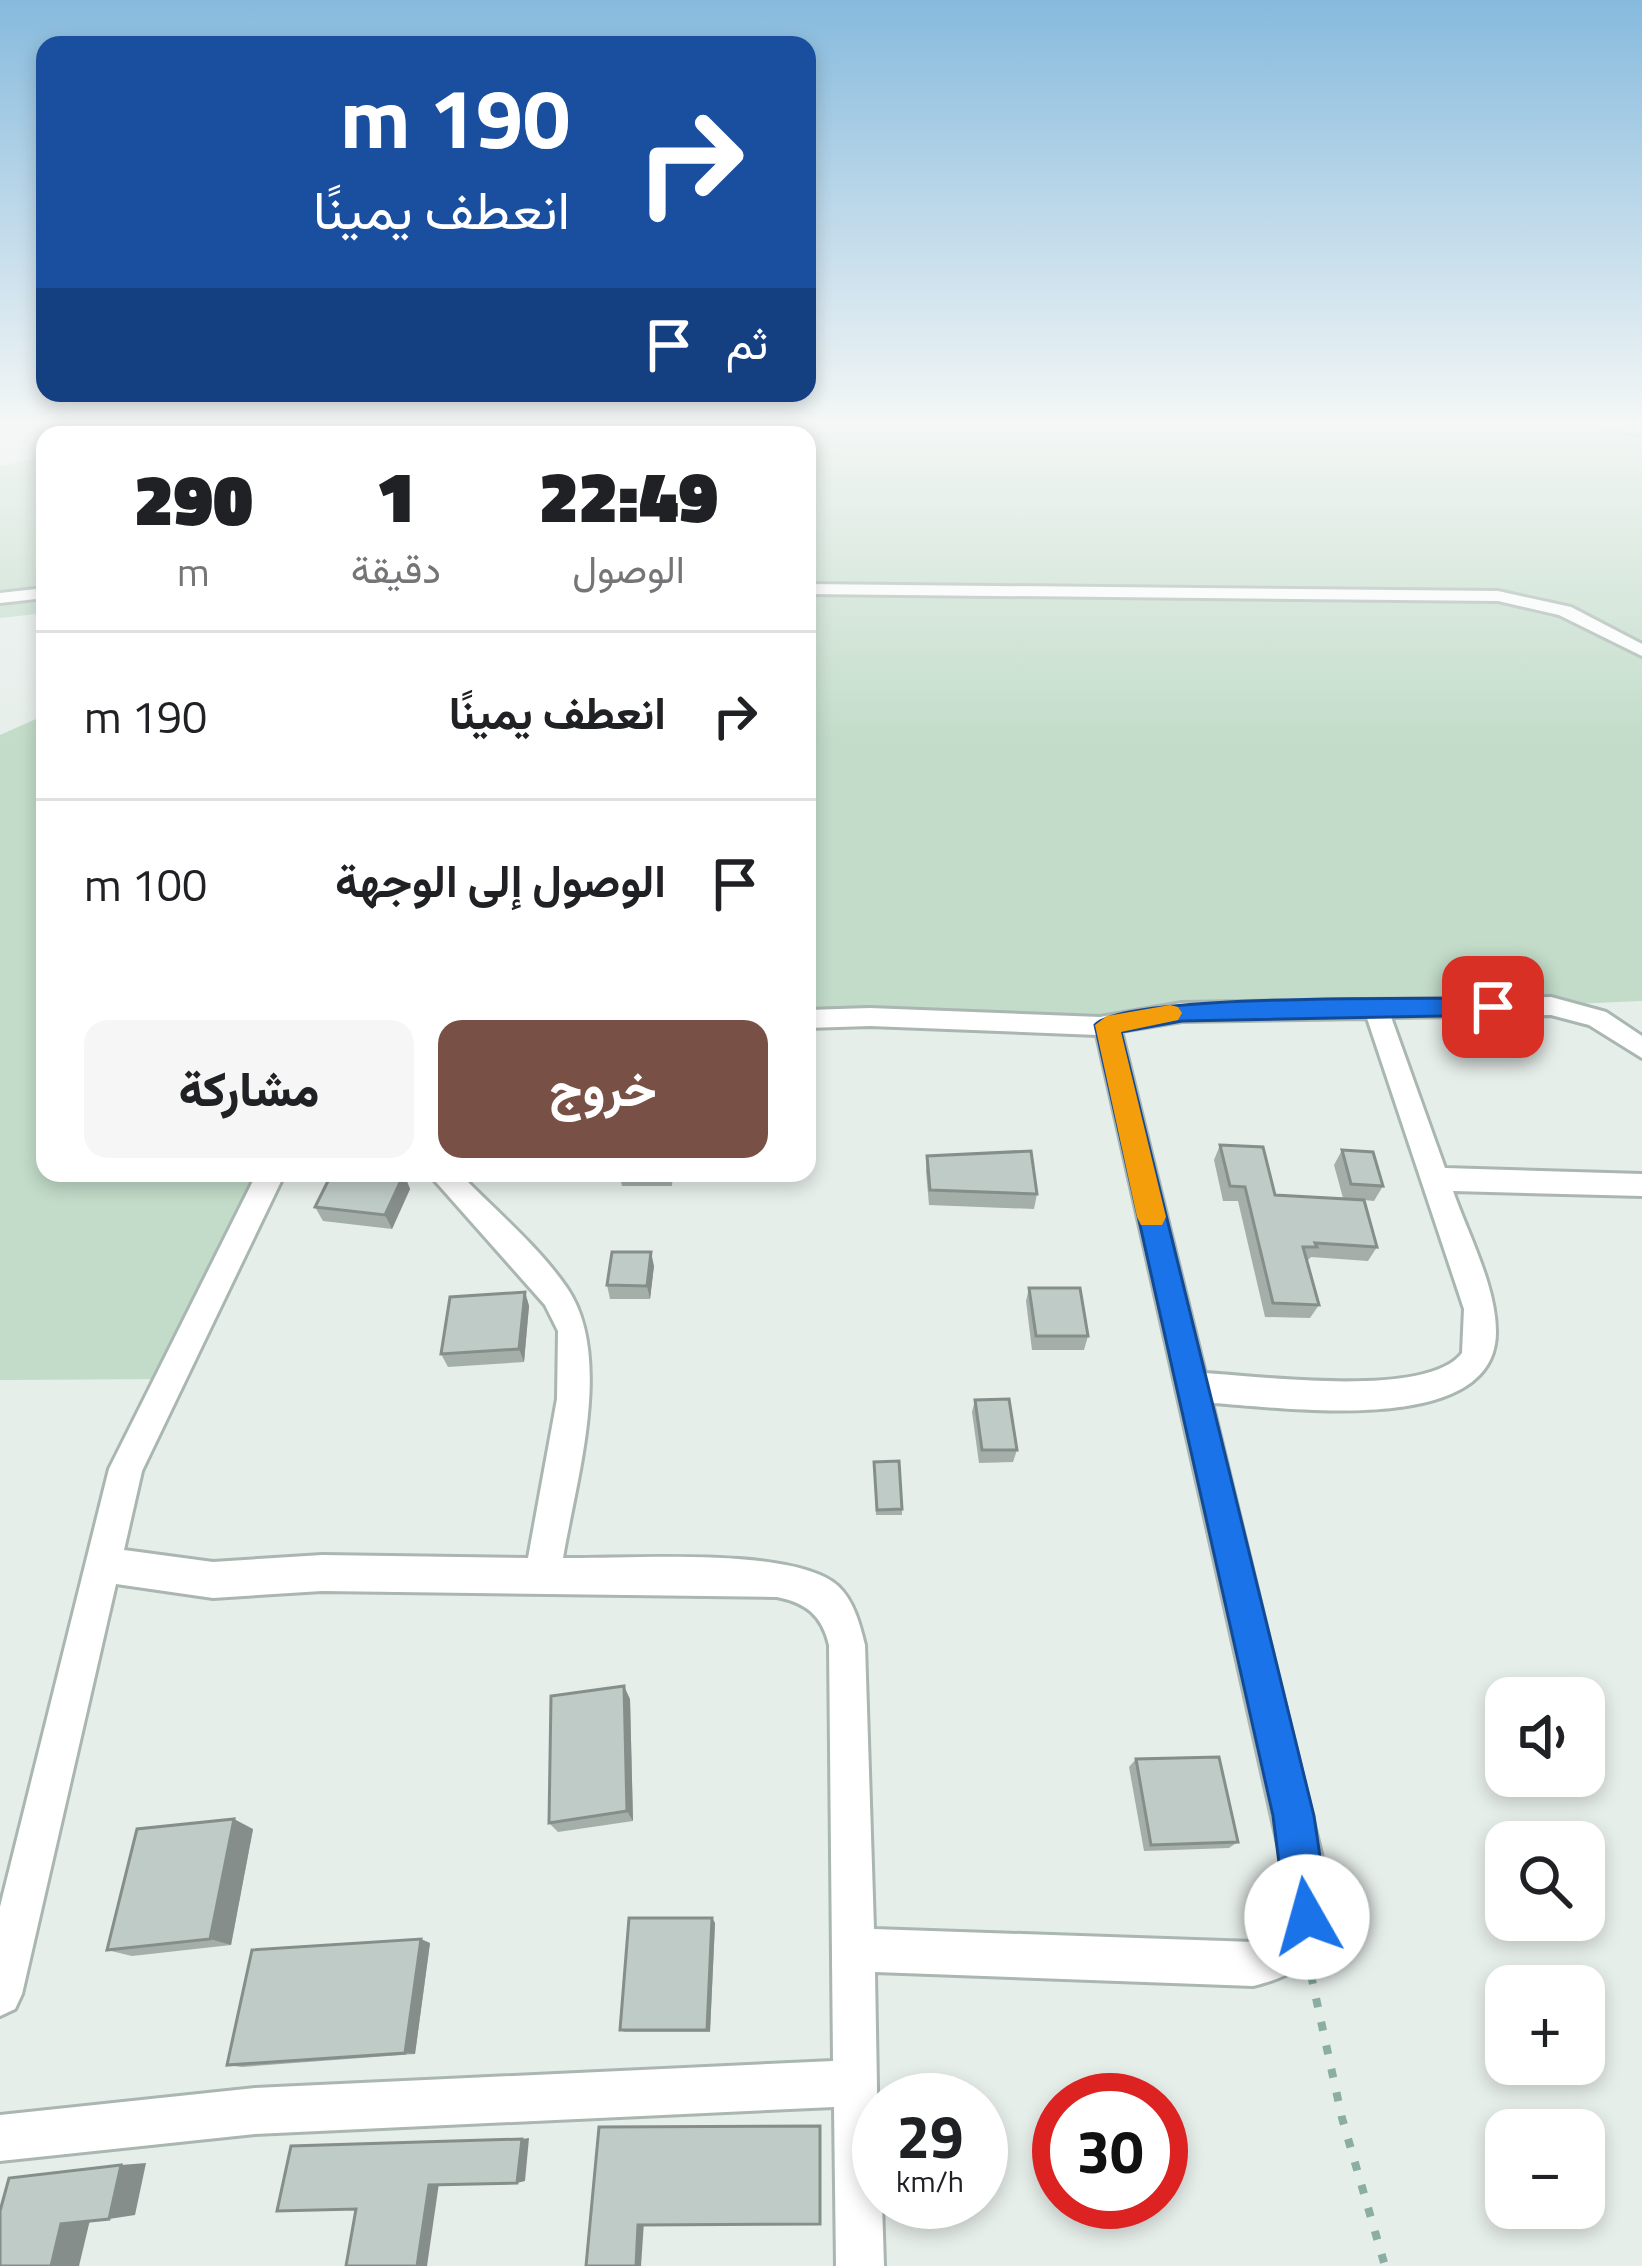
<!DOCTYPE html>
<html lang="ar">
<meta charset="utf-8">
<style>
:root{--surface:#fff;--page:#f6f6f6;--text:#202124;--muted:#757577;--line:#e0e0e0;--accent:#795045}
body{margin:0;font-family:"Titillium Web",Vazirmatn,sans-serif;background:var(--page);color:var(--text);direction:rtl;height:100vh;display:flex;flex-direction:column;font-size:45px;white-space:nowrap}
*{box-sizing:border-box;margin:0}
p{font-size:39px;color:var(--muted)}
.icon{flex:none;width:66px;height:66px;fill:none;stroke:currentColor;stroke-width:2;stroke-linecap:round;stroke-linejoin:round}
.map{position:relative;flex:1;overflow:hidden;direction:ltr}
.panel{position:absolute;left:36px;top:426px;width:780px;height:756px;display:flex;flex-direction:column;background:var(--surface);border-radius:24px;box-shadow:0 6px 18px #0003;direction:rtl}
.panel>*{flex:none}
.guide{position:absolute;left:36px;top:36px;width:780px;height:366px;border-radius:24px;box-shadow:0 6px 18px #0003;direction:rtl;background:#1a4fa0;color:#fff;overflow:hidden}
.controls{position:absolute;left:1485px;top:1677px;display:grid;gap:24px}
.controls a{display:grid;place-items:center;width:120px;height:120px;border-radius:24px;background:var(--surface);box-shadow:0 6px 18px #0003;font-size:60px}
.speed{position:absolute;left:852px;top:2073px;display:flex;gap:24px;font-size:60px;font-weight:700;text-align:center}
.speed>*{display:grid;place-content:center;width:156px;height:156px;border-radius:50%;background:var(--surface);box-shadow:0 6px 18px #0003;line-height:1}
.speed small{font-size:30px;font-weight:400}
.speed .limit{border:18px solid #d22;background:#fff;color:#111}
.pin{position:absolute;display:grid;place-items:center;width:102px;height:102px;color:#fff;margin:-51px;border-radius:24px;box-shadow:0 6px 18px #0006}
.me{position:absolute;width:132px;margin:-66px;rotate:353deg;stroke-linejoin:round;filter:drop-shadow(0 0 9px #0008)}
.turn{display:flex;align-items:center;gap:42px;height:252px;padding:0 48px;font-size:54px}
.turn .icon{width:156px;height:156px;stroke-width:2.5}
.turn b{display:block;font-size:84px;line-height:102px}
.then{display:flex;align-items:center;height:114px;padding:0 48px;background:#0003;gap:24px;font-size:45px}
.eta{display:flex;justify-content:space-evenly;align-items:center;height:204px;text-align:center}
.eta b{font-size:72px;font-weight:800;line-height:84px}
.cta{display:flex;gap:24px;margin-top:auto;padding:24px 48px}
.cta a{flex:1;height:138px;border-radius:24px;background:var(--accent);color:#fff;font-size:48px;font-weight:800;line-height:138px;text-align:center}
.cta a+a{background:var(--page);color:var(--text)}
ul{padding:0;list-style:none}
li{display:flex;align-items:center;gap:36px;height:168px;padding:0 48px;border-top:3px solid var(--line)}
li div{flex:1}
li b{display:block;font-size:45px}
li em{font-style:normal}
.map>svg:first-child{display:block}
.green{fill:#c2dcc9}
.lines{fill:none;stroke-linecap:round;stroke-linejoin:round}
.stream{stroke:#94c4cd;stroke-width:4.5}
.minor-casing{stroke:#a9b6b1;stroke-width:6}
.path{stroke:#8aaea3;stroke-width:8;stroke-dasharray:9 15;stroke-linecap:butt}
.minor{fill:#fff;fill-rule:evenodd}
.wall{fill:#a4afaa}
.shaded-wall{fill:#868e8b}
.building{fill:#bfcbc6;stroke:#868e8b;stroke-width:3}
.route{fill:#1a73e8;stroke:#114b97;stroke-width:3}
.slow{fill:#f59e0b}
</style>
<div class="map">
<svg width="1642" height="2266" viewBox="0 0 1642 2266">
<rect width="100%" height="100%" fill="#e6eeea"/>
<!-- green -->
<g class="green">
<polygon points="173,426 1642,426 1642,1001 1122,1023 807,1019 807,435 127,435"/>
<polygon points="45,457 45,613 0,618 0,466"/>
<polygon points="45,715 45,1173 271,1173 166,1379 0,1380 0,735"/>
</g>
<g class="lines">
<!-- stream -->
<polyline class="stream" points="1589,426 1642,436"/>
<defs>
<g id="minor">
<polygon points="807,584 1498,591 1571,607 1642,644 1642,656 1559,615 1498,601 807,594"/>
<polygon points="45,588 45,598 0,603 0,593"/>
<path d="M1551,997L1606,1012L1642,1036V1058L1589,1025L1551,1015L1391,1017L1445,1168L1642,1174V1196L1453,1191C1468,1234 1496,1286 1496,1332C1496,1439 1282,1407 1212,1403L1323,1862C1335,1931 1326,1969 1253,1986L875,1972L879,2202H882L884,2266H836L834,2107L255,2134L0,2161V2115L255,2088L833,2061L829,1645C822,1615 806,1603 777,1597L322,1591L213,1598L116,1584L22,1994L15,2009L0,2016V1907L109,1469L257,1173H285L142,1471L124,1550L213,1562L322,1555L528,1558L557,1399L558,1331L545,1305L428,1173H459C493,1208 540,1248 567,1288C614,1357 576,1480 563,1558C626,1559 794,1546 838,1586C854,1601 860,1625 865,1645L874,1929L1253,1942L1269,1939L1284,1924L1282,1862L1097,1035L870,1026L807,1028V1010L870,1008L1100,1017L1182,1003ZM1367,1018L1464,1309L1462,1353C1427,1399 1260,1376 1205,1373L1121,1031L1182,1021Z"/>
</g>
</defs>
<!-- minor casing -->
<use href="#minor" class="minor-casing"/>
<!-- path -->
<polyline class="path" points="1311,1975 1342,2118 1385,2266"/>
<!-- minor -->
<use href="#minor" class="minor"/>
</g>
<!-- wall -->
<g class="wall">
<polygon points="1220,1145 1275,1195 1377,1247 1368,1261 1311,1257 1307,1261 1319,1305 1310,1318 1265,1317 1238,1201 1223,1201 1214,1160"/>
<polygon points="1342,1150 1383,1186 1374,1201 1343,1198 1334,1165"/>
<polygon points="927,1156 1037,1194 1034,1209 929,1205 926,1171"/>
<polygon points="619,1173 673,1173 672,1186 622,1186"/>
<polygon points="404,1174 410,1189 392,1229 323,1221 315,1207"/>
<polygon points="654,1266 650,1299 610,1299 607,1285"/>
<polygon points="1029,1288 1088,1336 1084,1350 1032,1350 1026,1301"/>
<polygon points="525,1292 529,1306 524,1362 448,1367 441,1354"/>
<polygon points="975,1400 1017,1450 1013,1462 979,1463 972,1412"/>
<polygon points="874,1468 902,1509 902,1515 876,1515"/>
<polygon points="630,1699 633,1821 558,1832 549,1823"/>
<polygon points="1136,1759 1238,1842 1229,1848 1144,1851 1129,1767"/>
<polygon points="253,1829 231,1945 132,1956 107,1950"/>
<polygon points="712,1918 715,1923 710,2032 625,2032 620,2030"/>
<polygon points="430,1943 415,2054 242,2067 227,2065"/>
</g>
<!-- shaded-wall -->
<g class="shaded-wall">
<polygon points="404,1174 410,1189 392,1229 385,1215"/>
<polygon points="651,1252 654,1266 650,1299 647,1286"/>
<polygon points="525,1292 529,1306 524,1362 519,1349"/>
<polygon points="624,1686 630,1699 633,1821 627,1811"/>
<polygon points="234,1819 253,1829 231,1945 210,1939"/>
<polygon points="712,1918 715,1923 710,2032 707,2030"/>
<polygon points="421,1939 430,1943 415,2054 405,2053"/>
<polygon points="529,2138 525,2181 517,2183 522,2139"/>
<polygon points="146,2163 135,2215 109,2219 121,2165"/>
<polygon points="439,2183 427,2266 417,2266 429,2185"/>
<polygon points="90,2220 79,2266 51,2266 61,2224"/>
<polygon points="644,2222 641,2266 636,2266 638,2225"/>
</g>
<!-- building -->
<g class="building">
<polygon points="1220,1145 1263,1147 1275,1195 1364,1200 1377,1247 1315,1243 1317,1247 1303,1247 1319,1305 1273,1303 1245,1187 1230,1186"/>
<polygon points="1342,1150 1373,1152 1383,1186 1351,1184"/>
<polygon points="1031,1151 1037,1194 930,1190 927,1156"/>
<polygon points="332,1173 393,1173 404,1174 385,1215 315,1207"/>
<polygon points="612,1252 651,1252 647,1286 607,1285"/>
<polygon points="1029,1288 1080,1288 1088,1336 1036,1336"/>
<polygon points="525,1292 519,1349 441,1354 450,1297"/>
<polygon points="1009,1399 1017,1450 982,1450 975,1400"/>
<polygon points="899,1461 902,1509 877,1510 874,1462"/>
<polygon points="624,1686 627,1811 549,1823 551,1696"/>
<polygon points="1219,1757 1238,1842 1151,1845 1136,1759"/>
<polygon points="234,1819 210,1939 107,1950 137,1829"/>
<polygon points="629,1918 712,1918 707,2030 620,2030"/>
<polygon points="421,1939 405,2053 227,2065 252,1950"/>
<polygon points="820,2126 820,2224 638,2225 636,2266 586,2266 599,2127"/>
<polygon points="522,2139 517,2183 429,2185 417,2266 346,2266 356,2209 277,2211 291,2146"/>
<polygon points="121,2165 109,2219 61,2224 51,2266 0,2266 0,2211 9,2178"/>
</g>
<!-- sky -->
<linearGradient id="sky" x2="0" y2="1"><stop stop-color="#86badd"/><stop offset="0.57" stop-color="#f4f7f6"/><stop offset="1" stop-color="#f4f7f6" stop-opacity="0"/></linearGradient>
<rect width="1642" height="743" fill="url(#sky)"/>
<!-- route -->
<path class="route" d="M1493,998L1506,1007L1493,1015L1182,1021L1121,1032L1314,1816L1329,1917L1322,1932L1307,1938L1292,1932L1286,1917L1273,1816L1095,1025C1122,993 1434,999 1493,998Z"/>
<!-- slow -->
<polygon class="slow" points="1170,1005 1178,1007 1182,1013 1178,1020 1121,1032 1166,1217 1162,1225 1141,1225 1137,1217 1095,1025 1107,1016"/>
</svg>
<div class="controls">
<a><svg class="icon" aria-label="sound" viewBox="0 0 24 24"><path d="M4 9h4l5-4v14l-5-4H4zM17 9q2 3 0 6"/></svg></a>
<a><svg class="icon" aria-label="search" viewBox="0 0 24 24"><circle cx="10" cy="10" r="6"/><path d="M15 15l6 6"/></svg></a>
<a>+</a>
<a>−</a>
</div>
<div class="speed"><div>29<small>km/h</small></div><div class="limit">30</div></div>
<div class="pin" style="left:1493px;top:1007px;background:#d93025"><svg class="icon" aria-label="arrive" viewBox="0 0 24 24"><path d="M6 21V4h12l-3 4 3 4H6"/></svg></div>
<svg class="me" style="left:1307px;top:1917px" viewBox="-20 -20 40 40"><circle r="19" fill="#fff"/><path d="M0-13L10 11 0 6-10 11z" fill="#1a73e8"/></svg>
<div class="guide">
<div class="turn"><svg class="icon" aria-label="right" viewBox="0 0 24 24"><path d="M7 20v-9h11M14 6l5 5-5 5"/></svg><div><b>190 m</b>انعطف يمينًا</div></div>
<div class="then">ثم<svg class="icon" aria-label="arrive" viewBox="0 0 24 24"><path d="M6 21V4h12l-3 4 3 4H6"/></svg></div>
</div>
<section class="panel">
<div class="eta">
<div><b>22:49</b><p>الوصول</p></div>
<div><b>1</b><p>دقيقة</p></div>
<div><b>290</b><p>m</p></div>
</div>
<ul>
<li><svg class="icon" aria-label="right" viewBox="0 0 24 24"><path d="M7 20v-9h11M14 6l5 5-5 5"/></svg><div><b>انعطف يمينًا</b></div><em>190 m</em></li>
<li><svg class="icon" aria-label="arrive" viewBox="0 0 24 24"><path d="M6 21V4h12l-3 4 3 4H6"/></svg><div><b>الوصول إلى الوجهة</b></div><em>100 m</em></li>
</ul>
<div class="cta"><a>خروج</a><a>مشاركة</a></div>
</section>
</div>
